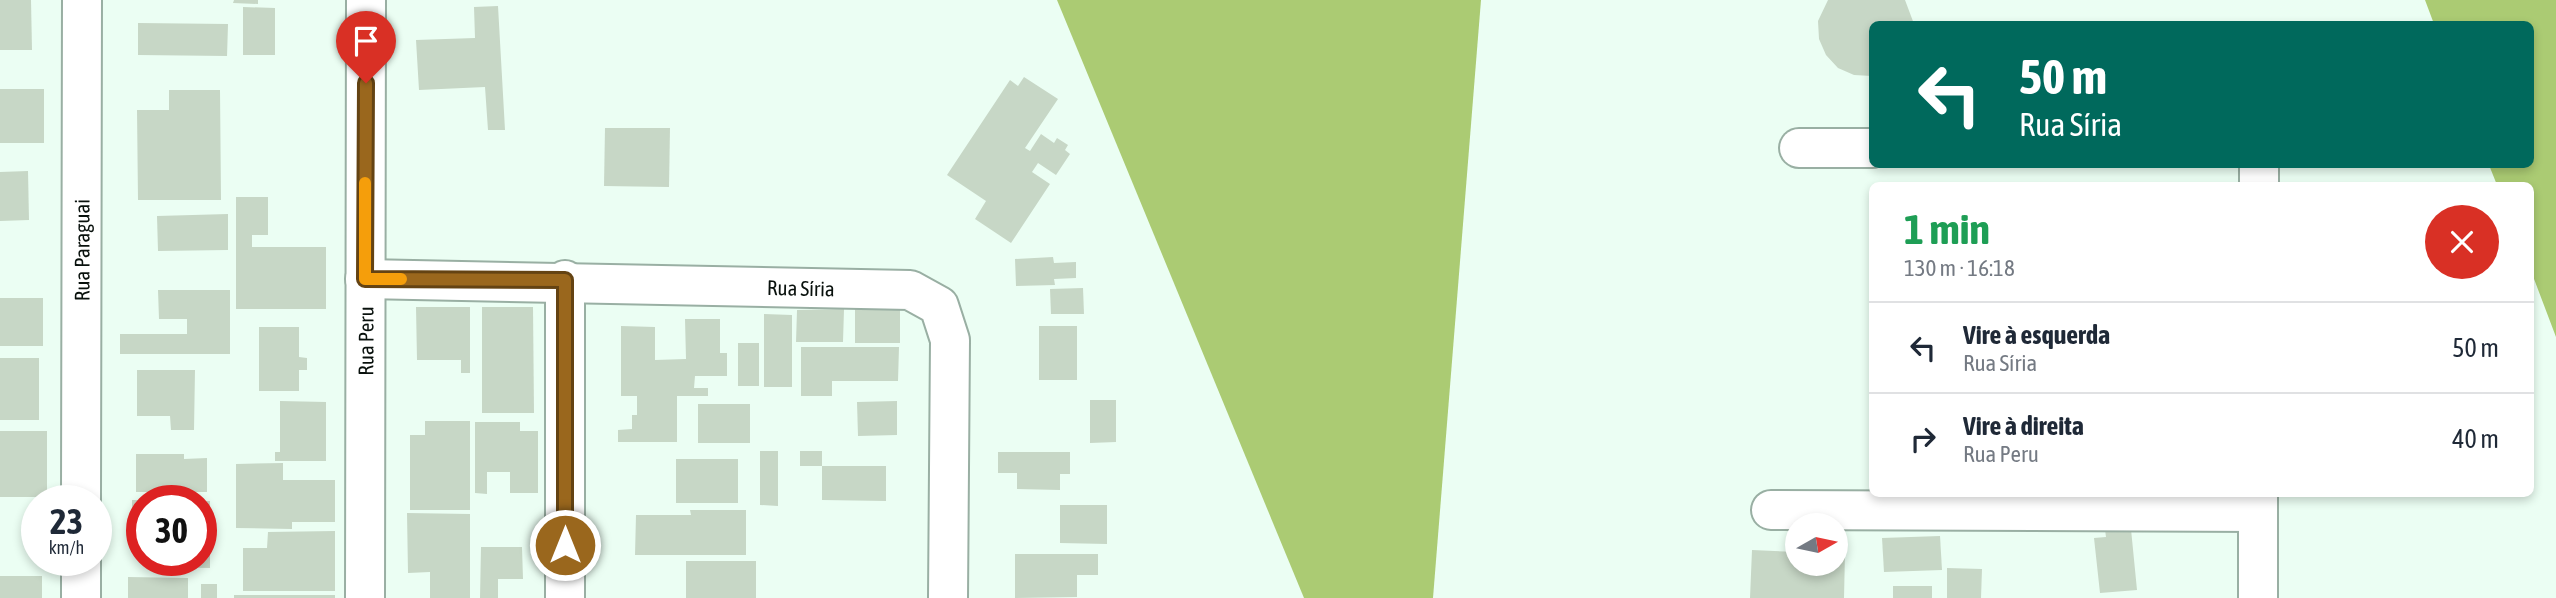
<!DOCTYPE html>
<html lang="pt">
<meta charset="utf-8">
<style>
:root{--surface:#fff;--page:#f6f6f7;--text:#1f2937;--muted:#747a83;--line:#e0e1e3}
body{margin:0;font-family:"Asap Condensed",sans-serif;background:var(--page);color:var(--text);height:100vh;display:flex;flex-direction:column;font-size:26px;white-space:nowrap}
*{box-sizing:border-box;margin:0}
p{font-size:23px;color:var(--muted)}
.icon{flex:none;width:38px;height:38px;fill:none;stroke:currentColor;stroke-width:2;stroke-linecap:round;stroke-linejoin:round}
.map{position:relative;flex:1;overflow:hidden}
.panel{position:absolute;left:1869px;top:182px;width:665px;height:315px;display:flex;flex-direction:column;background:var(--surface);border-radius:10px;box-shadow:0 4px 10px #0003}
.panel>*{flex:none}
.guide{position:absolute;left:1869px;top:21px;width:665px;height:147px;border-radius:10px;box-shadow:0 4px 10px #0003;background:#00695c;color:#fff;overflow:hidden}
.needle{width:46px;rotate:81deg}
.controls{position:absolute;left:1785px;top:513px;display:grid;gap:14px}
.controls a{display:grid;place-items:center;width:63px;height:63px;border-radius:50%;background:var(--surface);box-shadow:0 4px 10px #0003;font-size:35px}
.speed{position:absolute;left:21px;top:485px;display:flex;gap:14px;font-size:35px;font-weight:700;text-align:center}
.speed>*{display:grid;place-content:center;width:91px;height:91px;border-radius:50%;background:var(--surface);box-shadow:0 4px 10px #0003;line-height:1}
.speed small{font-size:18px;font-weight:400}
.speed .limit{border:10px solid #d22;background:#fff;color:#111}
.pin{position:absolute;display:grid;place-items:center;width:60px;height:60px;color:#fff;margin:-72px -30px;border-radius:50% 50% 50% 0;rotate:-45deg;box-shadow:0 0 7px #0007}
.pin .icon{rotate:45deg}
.me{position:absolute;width:77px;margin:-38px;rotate:0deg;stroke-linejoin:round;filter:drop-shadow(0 0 5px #0008)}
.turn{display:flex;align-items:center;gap:24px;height:147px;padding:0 35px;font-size:32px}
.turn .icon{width:91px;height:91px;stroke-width:2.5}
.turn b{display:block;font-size:49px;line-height:60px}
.round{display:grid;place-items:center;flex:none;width:74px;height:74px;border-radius:37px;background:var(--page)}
.headline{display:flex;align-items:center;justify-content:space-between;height:119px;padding:0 35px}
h1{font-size:42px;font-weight:700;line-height:52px;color:#1e9e55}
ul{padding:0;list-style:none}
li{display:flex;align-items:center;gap:21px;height:91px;padding:0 35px;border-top:2px solid var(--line)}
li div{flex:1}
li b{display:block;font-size:26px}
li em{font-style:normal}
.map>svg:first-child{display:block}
.forest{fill:#abcb73}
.building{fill:#c7d7c6}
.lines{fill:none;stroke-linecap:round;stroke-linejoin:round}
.minor-casing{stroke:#99afa3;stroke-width:42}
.minor{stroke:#fff;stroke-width:38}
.route-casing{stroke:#644313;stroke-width:18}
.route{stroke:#9a671d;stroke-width:12}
.slow{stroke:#f59e0b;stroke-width:12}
.labels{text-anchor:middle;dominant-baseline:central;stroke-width:5;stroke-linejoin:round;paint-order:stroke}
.street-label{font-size:21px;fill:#09110d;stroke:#ebfef3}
</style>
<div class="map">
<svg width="2556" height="598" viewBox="0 0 2556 598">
<rect width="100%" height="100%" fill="#ebfef3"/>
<!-- forest -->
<g class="forest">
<polygon points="1057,0 1481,0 1433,598 1304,598"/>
<polygon points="2425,0 2556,0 2556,337 2531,271 2530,186 2497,185 2489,165 2530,164 2530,24 2434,24"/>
</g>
<!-- building -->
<g class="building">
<polygon points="0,0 31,0 32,50 0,50"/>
<polygon points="234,0 258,0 258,4 233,3"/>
<polygon points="1828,0 1905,0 1914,24 1872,24 1872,76 1854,75 1838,68 1826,55 1819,39 1818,21"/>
<polygon points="498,6 505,130 488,130 485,87 419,90 416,40 475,38 474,7"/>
<polygon points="243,7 275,8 275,55 243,55"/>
<polygon points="138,23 228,24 227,56 138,55"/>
<polygon points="1024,77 1058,99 1025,148 1030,151 1041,134 1054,143 1057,138 1068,145 1065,150 1070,154 1056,175 1038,163 1032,172 1050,184 1011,243 975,219 986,201 947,175 1010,80 1018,86"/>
<rect x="0" y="89" width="44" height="54"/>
<polygon points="169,90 220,90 221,200 138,200 137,110 169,110"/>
<polygon points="605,128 670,128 669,187 604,186"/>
<polygon points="28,171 29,220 0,221 0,172"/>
<polygon points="236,197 268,197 268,235 252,235 252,247 326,247 326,309 236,309"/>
<polygon points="228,214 228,250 158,251 157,216"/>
<polygon points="1053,257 1054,263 1076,262 1076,278 1054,279 1055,285 1016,286 1015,259"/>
<polygon points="1083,288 1084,314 1051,314 1050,289"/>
<polygon points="158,290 230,290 230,354 120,354 120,334 187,334 187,319 159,319"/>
<rect x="0" y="298" width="43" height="48"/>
<polygon points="416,307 470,307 470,373 461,373 461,360 417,360"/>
<polygon points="482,307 533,307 534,413 482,413"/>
<polygon points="844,309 843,342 796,342 797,310"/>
<rect x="855" y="309" width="45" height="34"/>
<polygon points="764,314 792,315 792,387 764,387"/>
<polygon points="685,319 720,319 720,353 727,353 727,376 695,376 694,388 708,388 708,396 677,396 677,442 618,442 618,430 632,429 632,415 637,415 637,396 621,396 621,326 655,327 655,360 686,359"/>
<rect x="1039" y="326" width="38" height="54"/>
<polygon points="259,327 299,327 299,357 307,358 307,370 299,370 299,391 259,391"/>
<rect x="738" y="343" width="21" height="43"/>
<polygon points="801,347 899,347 898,381 832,381 832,396 801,396"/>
<rect x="0" y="358" width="39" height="62"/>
<polygon points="137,370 195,370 194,430 171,430 170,416 137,416"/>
<polygon points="1090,400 1116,400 1116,442 1090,443"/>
<polygon points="280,401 326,402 326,461 275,461 275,452 280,452"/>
<polygon points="897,401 897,435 858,436 857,402"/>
<rect x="698" y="404" width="52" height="39"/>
<polygon points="425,421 470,421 470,510 410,510 410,435 425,435"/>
<polygon points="475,422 520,422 520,431 538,431 538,493 510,493 510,472 487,472 487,494 475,493"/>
<rect x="0" y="431" width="47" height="66"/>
<polygon points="760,451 778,451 778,506 760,505"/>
<rect x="800" y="451" width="22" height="15"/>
<polygon points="998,452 1070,452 1070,474 1060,474 1060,490 1017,489 1017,473 998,473"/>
<polygon points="136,454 184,454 184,459 207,458 207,492 136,492"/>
<rect x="676" y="459" width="62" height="44"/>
<polygon points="283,463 283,480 335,480 335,522 292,522 292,529 236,528 236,464"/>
<polygon points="822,466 886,466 886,501 822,500"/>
<rect x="132" y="500" width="10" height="43"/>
<polygon points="201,501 210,501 210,568 146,567 146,560 201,560"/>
<polygon points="1060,505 1107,505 1107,544 1060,543"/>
<polygon points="690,510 746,510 746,555 635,555 636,515 691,515"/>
<polygon points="407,513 470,514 470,598 430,598 430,572 408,573"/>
<polygon points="2130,519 2137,590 2100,593 2094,538 2106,537 2104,522"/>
<polygon points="335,531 335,591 243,591 243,548 267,548 268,532"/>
<polygon points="1940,536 1942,570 1884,572 1882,538"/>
<polygon points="481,547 522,547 523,579 498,579 498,598 480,598"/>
<polygon points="1752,550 1797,552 1797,564 1836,564 1836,553 1845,553 1844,598 1750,598"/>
<polygon points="1015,554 1098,554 1098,575 1077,575 1077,597 1015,598"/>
<rect x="686" y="561" width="70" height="37"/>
<polygon points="1947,568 1982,569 1981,598 1947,598"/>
<rect x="0" y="576" width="42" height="22"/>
<polygon points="128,577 188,578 188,598 128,598"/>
<rect x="201" y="584" width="16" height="14"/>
<rect x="1893" y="586" width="39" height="12"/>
<rect x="234" y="595" width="101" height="3"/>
</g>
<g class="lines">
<defs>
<g id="minor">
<polyline points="1799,148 1872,148"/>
<polyline points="2259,186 2259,164"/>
<path id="s1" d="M365,279L910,290L939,306L950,340L948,598"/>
<polyline points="565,280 565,598"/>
<path id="s2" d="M81,500L82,0"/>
<polyline points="1771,510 2258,512"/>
<polyline points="81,598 81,560"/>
<path id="s3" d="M365,598L366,0"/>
<polyline points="2258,598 2258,494"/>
</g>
</defs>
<!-- minor casing -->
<use href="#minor" class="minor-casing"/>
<!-- minor -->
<use href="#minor" class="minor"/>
</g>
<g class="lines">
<defs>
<polyline id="route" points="366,83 365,279 565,280 565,545"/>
</defs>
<!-- route casing -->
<use href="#route" class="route-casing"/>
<!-- route -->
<use href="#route" class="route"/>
<!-- slow -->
<polyline class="slow" points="365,183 365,279 401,279"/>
</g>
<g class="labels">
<!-- street labels -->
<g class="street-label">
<text stroke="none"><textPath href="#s2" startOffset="250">Rua Paraguai</textPath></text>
<text stroke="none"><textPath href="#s1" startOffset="436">Rua Síria</textPath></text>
<text stroke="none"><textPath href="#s3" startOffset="257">Rua Peru</textPath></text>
</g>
</g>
</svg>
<div class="controls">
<a><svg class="needle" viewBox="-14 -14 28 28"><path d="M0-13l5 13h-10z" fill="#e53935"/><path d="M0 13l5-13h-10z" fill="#747a83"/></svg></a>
</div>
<div class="speed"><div>23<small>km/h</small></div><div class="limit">30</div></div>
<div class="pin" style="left:366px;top:83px;background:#d93025"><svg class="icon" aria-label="arrive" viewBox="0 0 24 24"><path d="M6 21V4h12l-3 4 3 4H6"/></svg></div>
<svg class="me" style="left:565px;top:545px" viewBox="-20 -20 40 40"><circle r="17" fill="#9a671d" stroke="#fff" stroke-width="3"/><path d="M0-11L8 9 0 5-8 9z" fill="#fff"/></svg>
<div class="guide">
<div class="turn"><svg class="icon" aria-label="left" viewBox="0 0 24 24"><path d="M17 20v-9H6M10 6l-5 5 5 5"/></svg><div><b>50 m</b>Rua Síria</div></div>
</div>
<section class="panel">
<div class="headline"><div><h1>1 min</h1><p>130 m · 16:18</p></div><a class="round" style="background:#d93025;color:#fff"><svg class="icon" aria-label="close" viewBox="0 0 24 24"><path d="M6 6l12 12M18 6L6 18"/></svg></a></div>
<ul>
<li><svg class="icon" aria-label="left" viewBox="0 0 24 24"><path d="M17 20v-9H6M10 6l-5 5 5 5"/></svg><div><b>Vire à esquerda</b><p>Rua Síria</p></div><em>50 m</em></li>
<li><svg class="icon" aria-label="right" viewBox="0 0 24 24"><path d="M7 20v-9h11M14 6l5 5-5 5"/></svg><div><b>Vire à direita</b><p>Rua Peru</p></div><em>40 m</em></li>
</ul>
</section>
</div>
